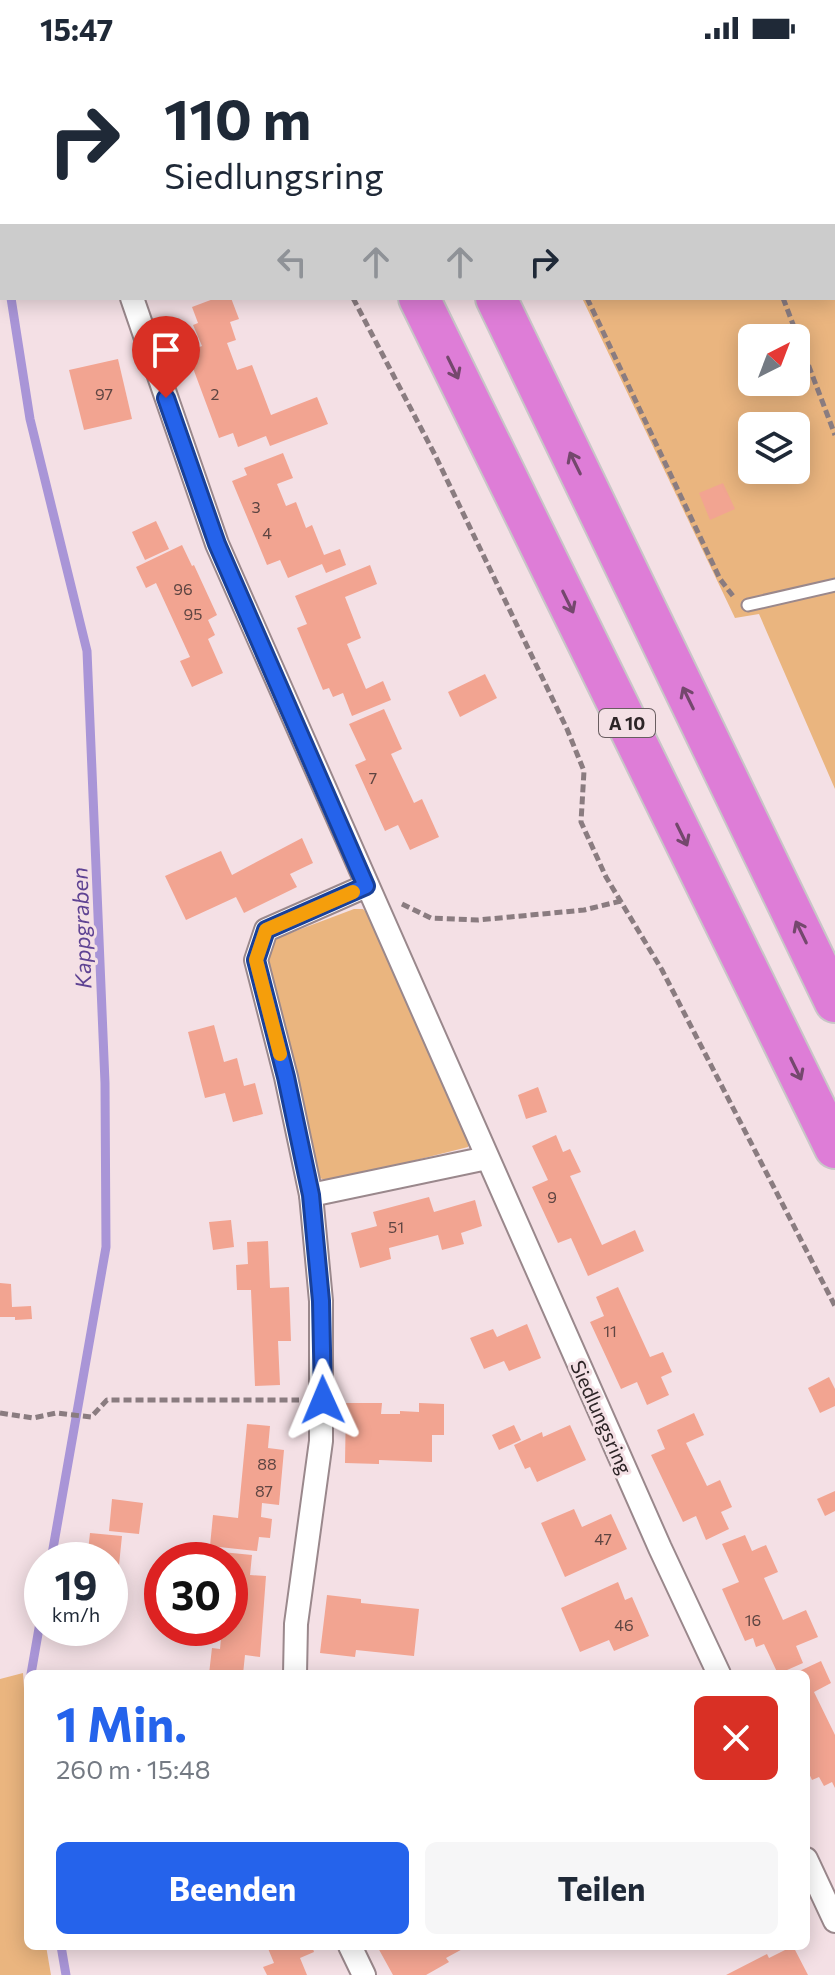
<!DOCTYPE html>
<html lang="de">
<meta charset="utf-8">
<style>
:root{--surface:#fff;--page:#f6f6f7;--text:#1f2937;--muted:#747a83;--accent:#2563eb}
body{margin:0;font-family:Commissioner,sans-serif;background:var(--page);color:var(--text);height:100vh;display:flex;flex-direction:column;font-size:30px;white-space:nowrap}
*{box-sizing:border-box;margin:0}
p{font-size:26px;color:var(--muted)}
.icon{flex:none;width:44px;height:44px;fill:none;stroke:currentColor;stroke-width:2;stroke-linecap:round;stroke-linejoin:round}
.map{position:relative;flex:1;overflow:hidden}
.details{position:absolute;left:24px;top:1614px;width:786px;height:280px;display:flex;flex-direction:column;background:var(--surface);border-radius:12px;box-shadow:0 4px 20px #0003}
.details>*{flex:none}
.guide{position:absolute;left:0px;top:0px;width:836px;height:244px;box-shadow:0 4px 20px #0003;background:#fff;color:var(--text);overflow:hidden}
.needle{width:52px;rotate:42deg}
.tools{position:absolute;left:738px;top:268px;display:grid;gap:16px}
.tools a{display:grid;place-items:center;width:72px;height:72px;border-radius:12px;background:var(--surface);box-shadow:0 4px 20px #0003;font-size:40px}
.speed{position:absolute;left:24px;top:1486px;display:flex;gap:16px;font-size:40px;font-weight:700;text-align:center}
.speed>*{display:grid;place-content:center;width:104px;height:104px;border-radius:50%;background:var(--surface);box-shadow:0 4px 20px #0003;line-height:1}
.speed small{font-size:20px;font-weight:400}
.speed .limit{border:12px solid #d22;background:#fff;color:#111}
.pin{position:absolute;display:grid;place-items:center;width:68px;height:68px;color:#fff;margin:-82px -34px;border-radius:50% 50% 50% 0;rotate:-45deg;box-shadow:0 0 8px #0007}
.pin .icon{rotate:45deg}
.me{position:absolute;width:88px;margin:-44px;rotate:359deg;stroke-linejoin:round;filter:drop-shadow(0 0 6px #0008)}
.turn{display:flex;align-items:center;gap:28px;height:168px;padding:0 32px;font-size:36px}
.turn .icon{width:104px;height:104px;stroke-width:2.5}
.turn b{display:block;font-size:56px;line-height:68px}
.lanes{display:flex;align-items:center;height:76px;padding:0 32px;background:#0003;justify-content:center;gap:40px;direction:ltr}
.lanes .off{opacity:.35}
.round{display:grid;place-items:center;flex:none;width:84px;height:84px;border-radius:12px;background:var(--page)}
.summary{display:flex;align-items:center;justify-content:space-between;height:136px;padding:0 32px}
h1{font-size:48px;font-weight:700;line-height:60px;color:var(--accent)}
.primary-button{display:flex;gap:16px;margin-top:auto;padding:16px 32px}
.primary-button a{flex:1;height:92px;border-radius:12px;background:var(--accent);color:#fff;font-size:32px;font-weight:700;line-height:92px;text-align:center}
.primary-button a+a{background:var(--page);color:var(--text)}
.status{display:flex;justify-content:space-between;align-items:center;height:56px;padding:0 40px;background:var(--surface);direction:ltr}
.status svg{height:22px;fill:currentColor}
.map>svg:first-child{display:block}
.green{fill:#eab57f;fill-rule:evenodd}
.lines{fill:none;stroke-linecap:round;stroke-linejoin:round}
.stream{stroke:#a995d7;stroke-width:9}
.building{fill:#f2a491}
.lane-casing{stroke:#9a888c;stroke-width:15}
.street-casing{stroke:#9a888c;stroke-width:26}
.highway-casing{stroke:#c8c6c7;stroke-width:44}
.path{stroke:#8a7c80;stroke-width:5;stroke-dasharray:8 4;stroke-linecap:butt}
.lane{stroke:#fff;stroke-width:11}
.street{stroke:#fff;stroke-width:22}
.highway{stroke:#de7dd7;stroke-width:40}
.oneway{stroke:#74486d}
.route-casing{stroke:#184099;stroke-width:20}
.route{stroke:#2563eb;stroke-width:14}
.slow{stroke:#f59e0b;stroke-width:14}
.labels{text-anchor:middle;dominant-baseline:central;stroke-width:6;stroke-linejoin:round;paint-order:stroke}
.number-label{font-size:16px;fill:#5e4542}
.shield{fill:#f4e0e5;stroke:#695d60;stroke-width:2}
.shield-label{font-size:18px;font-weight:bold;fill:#2d2527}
.street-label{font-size:20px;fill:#2d2527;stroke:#f4e0e5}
.water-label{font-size:22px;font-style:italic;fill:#5f4393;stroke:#f4e0e5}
</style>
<div class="status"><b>15:47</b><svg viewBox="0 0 49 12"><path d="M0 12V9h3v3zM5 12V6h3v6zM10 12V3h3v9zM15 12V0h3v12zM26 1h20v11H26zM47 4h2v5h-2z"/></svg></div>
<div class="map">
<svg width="835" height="1919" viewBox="0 0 835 1919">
<rect width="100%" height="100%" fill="#f4e0e5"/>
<!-- green -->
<g class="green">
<path d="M470,0H835V733L759,558L735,562L582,242H834V2ZM752,282H796V326H752ZM752,370H796V414H752Z"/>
<polygon points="354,853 363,853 372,862 471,1085 468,1091 329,1126 320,1122 315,1112 265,908 268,891 277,882"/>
<polygon points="23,1617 28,1694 28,1890 46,1890 51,1919 0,1919 0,1623"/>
</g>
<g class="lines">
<!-- stream -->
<g class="stream">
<polyline points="495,0 496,2"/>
<polyline points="834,30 835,30"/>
<polyline points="0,96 2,122"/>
<polyline points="11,242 30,363 87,595 105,1027 106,1191 51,1504"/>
<polyline points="31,1618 42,1555"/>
<polyline points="61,1890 66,1919"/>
</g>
</g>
<!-- building -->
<g class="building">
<polygon points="216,242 231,242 239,263 230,266 236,284 227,287 237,314 252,309 271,359 317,341 328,368 270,390 266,380 238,391 233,377 219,382 187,296 202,290 193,269 198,267 192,251"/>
<polygon points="118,303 132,363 84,374 69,314"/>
<polygon points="283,397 293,422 277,428 286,450 296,446 306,472 312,469 324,499 340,493 346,509 326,517 322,508 288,522 280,504 267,509 232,425 247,419 244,412"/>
<polygon points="723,427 735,453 710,464 699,437"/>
<polygon points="156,465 169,493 145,504 132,476"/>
<polygon points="182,489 192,510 194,509 217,559 208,564 215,579 208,583 223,617 192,631 180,605 190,601 156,527 146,532 136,511"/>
<polygon points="370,509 377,528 345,541 361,582 347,588 366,633 383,625 391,644 352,660 343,637 333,641 329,632 323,634 297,572 307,568 295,540"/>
<polygon points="485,618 497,642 460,661 448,636"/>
<polygon points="384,653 402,693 391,698 414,747 422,743 439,781 410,794 398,769 385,775 355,709 366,704 349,668"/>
<polygon points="302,782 313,807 290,818 297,831 244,857 236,841 186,864 165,820 221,795 232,819"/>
<polygon points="214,969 224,1006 237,1002 244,1030 255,1027 263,1058 233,1066 225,1037 205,1042 188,976"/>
<polygon points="538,1031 547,1056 526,1063 518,1039"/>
<polygon points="556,1079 563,1096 570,1093 581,1116 570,1120 602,1189 635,1174 644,1195 588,1220 571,1182 558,1187 532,1131 548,1124 532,1090"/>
<polygon points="429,1141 434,1156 475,1144 482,1170 461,1177 464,1188 442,1194 438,1179 389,1192 391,1203 360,1212 351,1177 377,1170 373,1156"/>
<polygon points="231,1164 234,1191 213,1194 209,1166"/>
<polygon points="268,1185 270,1232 289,1231 291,1285 278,1285 280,1329 255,1330 251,1234 237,1234 236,1209 248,1208 247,1186"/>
<polygon points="0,1227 11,1228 12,1251 31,1250 32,1263 15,1264 15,1261 0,1261"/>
<polygon points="618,1231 650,1301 663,1296 672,1316 661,1321 669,1339 647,1349 637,1326 621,1333 590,1266 604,1260 596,1241"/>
<polygon points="527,1268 541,1302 509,1315 504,1305 484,1313 470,1282 493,1273 497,1281"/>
<polygon points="829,1321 835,1333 835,1350 820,1357 808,1332"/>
<polygon points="346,1347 382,1347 381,1358 400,1358 400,1355 419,1356 419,1347 444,1348 444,1379 432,1379 432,1406 379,1404 379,1408 345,1407"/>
<polygon points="694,1357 704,1379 686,1387 707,1430 720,1424 732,1451 721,1456 729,1473 706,1484 696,1460 683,1466 651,1399 665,1393 657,1374"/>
<polygon points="247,1368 270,1370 268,1392 284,1394 279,1449 262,1447 261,1461 272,1463 270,1482 259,1481 257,1495 210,1490 213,1459 238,1462"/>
<polygon points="514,1369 521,1384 499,1394 492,1379"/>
<polygon points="570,1369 586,1404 537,1426 530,1411 525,1413 514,1389 542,1376 543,1381"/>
<polygon points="835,1435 835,1455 825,1460 817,1443"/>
<polygon points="112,1443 143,1447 139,1478 109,1475"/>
<polygon points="574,1453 582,1471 611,1458 627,1493 565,1521 541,1467"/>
<polygon points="90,1477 122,1480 116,1538 123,1539 121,1560 110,1558 110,1504 87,1504"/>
<polygon points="745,1479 752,1495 766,1489 778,1516 764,1522 783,1564 806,1554 818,1581 796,1590 803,1607 778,1618 764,1588 756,1591 753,1582 745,1585 722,1533 739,1526 722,1488"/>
<polygon points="222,1496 252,1499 250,1519 266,1520 260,1601 245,1599 243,1618 209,1618 212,1592 220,1593 222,1572 230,1572 230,1504 221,1504"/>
<polygon points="618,1526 625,1544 632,1541 649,1580 614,1595 609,1584 580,1596 561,1552"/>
<polygon points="327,1539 361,1543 361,1547 419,1553 414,1600 356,1594 355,1601 320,1597"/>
<polygon points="821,1605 831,1627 814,1636 835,1679 835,1732 832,1726 824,1730 819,1721 812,1724 806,1711 806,1618 793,1618"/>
<polygon points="267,1890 312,1890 314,1896 300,1902 307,1919 267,1919 263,1911 274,1907"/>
<polygon points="377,1890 468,1890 446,1902 449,1906 426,1919 393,1919"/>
<polygon points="793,1890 808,1919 726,1919 767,1898 769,1902"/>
</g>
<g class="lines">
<defs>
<g id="lane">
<polyline points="471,0 472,2"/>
<polyline points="748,549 835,529"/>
</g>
<g id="street">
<polyline points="70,0 70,2"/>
<polyline points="132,242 217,488 660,1492 719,1618"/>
<polyline points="311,1139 487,1102"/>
<polyline points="295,1618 296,1568 321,1385 321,1245 311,1139 286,1021 256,904 266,874 366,830"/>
<polyline points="806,1803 835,1865"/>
<polyline points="350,1890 364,1919"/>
</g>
<g id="highway">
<polyline points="301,0 302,2"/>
<polyline points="380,0 381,2"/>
<polyline points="419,242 835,1092"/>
<polyline points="496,242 835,946"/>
</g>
</defs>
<!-- lane casing -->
<use href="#lane" class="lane-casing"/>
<!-- street casing -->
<use href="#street" class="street-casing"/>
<!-- highway casing -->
<use href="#highway" class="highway-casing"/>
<!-- path -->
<g class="path">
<polyline points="179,0 180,2"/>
<polyline points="353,242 435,399 567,673 584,715 581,766 606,821 662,914 835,1250"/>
<polyline points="587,242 720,523 733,540"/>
<polyline points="783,242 835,379"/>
<polyline points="402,848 431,862 478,864 584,854 621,845"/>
<polyline points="0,1357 33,1362 56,1357 91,1361 107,1344 299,1344"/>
</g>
<!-- lane -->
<use href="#lane" class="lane"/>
<!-- street -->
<use href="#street" class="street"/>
<!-- highway -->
<use href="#highway" class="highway"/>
</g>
<!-- one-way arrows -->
<defs><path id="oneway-shaft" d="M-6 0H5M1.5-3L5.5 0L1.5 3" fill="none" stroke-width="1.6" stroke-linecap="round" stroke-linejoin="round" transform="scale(2)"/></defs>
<g class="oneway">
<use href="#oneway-shaft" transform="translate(453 312) rotate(64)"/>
<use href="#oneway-shaft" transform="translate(575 407) rotate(-116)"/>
<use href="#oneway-shaft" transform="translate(568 546) rotate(64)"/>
<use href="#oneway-shaft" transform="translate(688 642) rotate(-116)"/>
<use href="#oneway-shaft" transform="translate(682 779) rotate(64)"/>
<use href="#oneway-shaft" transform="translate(801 876) rotate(-116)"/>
<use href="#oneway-shaft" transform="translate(796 1013) rotate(64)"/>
</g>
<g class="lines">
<defs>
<polyline id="route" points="166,342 217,488 366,830 266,874 256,904 286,1021 311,1139 321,1245 323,1344"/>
</defs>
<!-- route casing -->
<use href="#route" class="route-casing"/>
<!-- route -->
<use href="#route" class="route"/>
<!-- slow -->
<polyline class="slow" points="280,998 256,904 266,874 353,836"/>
</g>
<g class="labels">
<!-- number labels -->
<g class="number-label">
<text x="104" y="337">97</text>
<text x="215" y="337">2</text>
<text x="256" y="450">3</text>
<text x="267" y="476">4</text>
<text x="183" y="532">96</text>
<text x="193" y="557">95</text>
<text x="373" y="721">7</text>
<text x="552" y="1140">9</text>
<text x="396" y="1170">51</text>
<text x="610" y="1274">11</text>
<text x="267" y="1407">88</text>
<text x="264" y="1434">87</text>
<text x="603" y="1482">47</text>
<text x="753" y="1563">16</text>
<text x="624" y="1568">46</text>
</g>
<!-- shield labels -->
<rect class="shield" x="599" y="653" width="56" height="28" rx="6"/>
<g class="shield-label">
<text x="627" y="667">A 10</text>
</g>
<!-- street labels -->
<g class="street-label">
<text transform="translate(602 1361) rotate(66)">Siedlungsring</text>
</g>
<!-- water labels -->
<g class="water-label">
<text transform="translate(81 872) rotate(-92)">Kappgraben</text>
</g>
</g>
</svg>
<div class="tools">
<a><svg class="needle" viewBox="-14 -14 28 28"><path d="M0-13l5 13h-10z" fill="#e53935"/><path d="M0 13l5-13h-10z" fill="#747a83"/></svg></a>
<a><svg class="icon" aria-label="layers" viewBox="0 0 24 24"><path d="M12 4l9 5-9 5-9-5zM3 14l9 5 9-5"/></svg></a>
</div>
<div class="speed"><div>19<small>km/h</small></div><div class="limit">30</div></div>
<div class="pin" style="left:166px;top:342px;background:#d93025"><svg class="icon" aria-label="arrive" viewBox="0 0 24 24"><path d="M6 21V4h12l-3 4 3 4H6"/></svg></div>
<svg class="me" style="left:323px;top:1344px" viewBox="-20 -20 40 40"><path d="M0-17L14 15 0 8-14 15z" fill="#2563eb" stroke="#fff" stroke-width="4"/></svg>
<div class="guide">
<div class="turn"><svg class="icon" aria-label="right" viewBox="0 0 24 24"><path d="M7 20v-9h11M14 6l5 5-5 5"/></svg><div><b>110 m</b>Siedlungsring</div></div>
<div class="lanes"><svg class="icon off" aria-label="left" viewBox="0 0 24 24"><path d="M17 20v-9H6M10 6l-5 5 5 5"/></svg><svg class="icon off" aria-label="ahead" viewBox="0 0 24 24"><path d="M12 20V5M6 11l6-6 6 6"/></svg><svg class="icon off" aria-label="ahead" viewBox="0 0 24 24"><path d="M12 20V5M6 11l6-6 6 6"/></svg><svg class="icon" aria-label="right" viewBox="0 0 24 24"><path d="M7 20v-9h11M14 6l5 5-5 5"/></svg></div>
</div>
<section class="details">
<div class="summary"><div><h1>1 Min.</h1><p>260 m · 15:48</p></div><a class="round" style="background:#d93025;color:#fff"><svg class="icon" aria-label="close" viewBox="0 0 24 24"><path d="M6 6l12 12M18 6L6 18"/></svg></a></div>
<div class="primary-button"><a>Beenden</a><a>Teilen</a></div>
</section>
</div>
